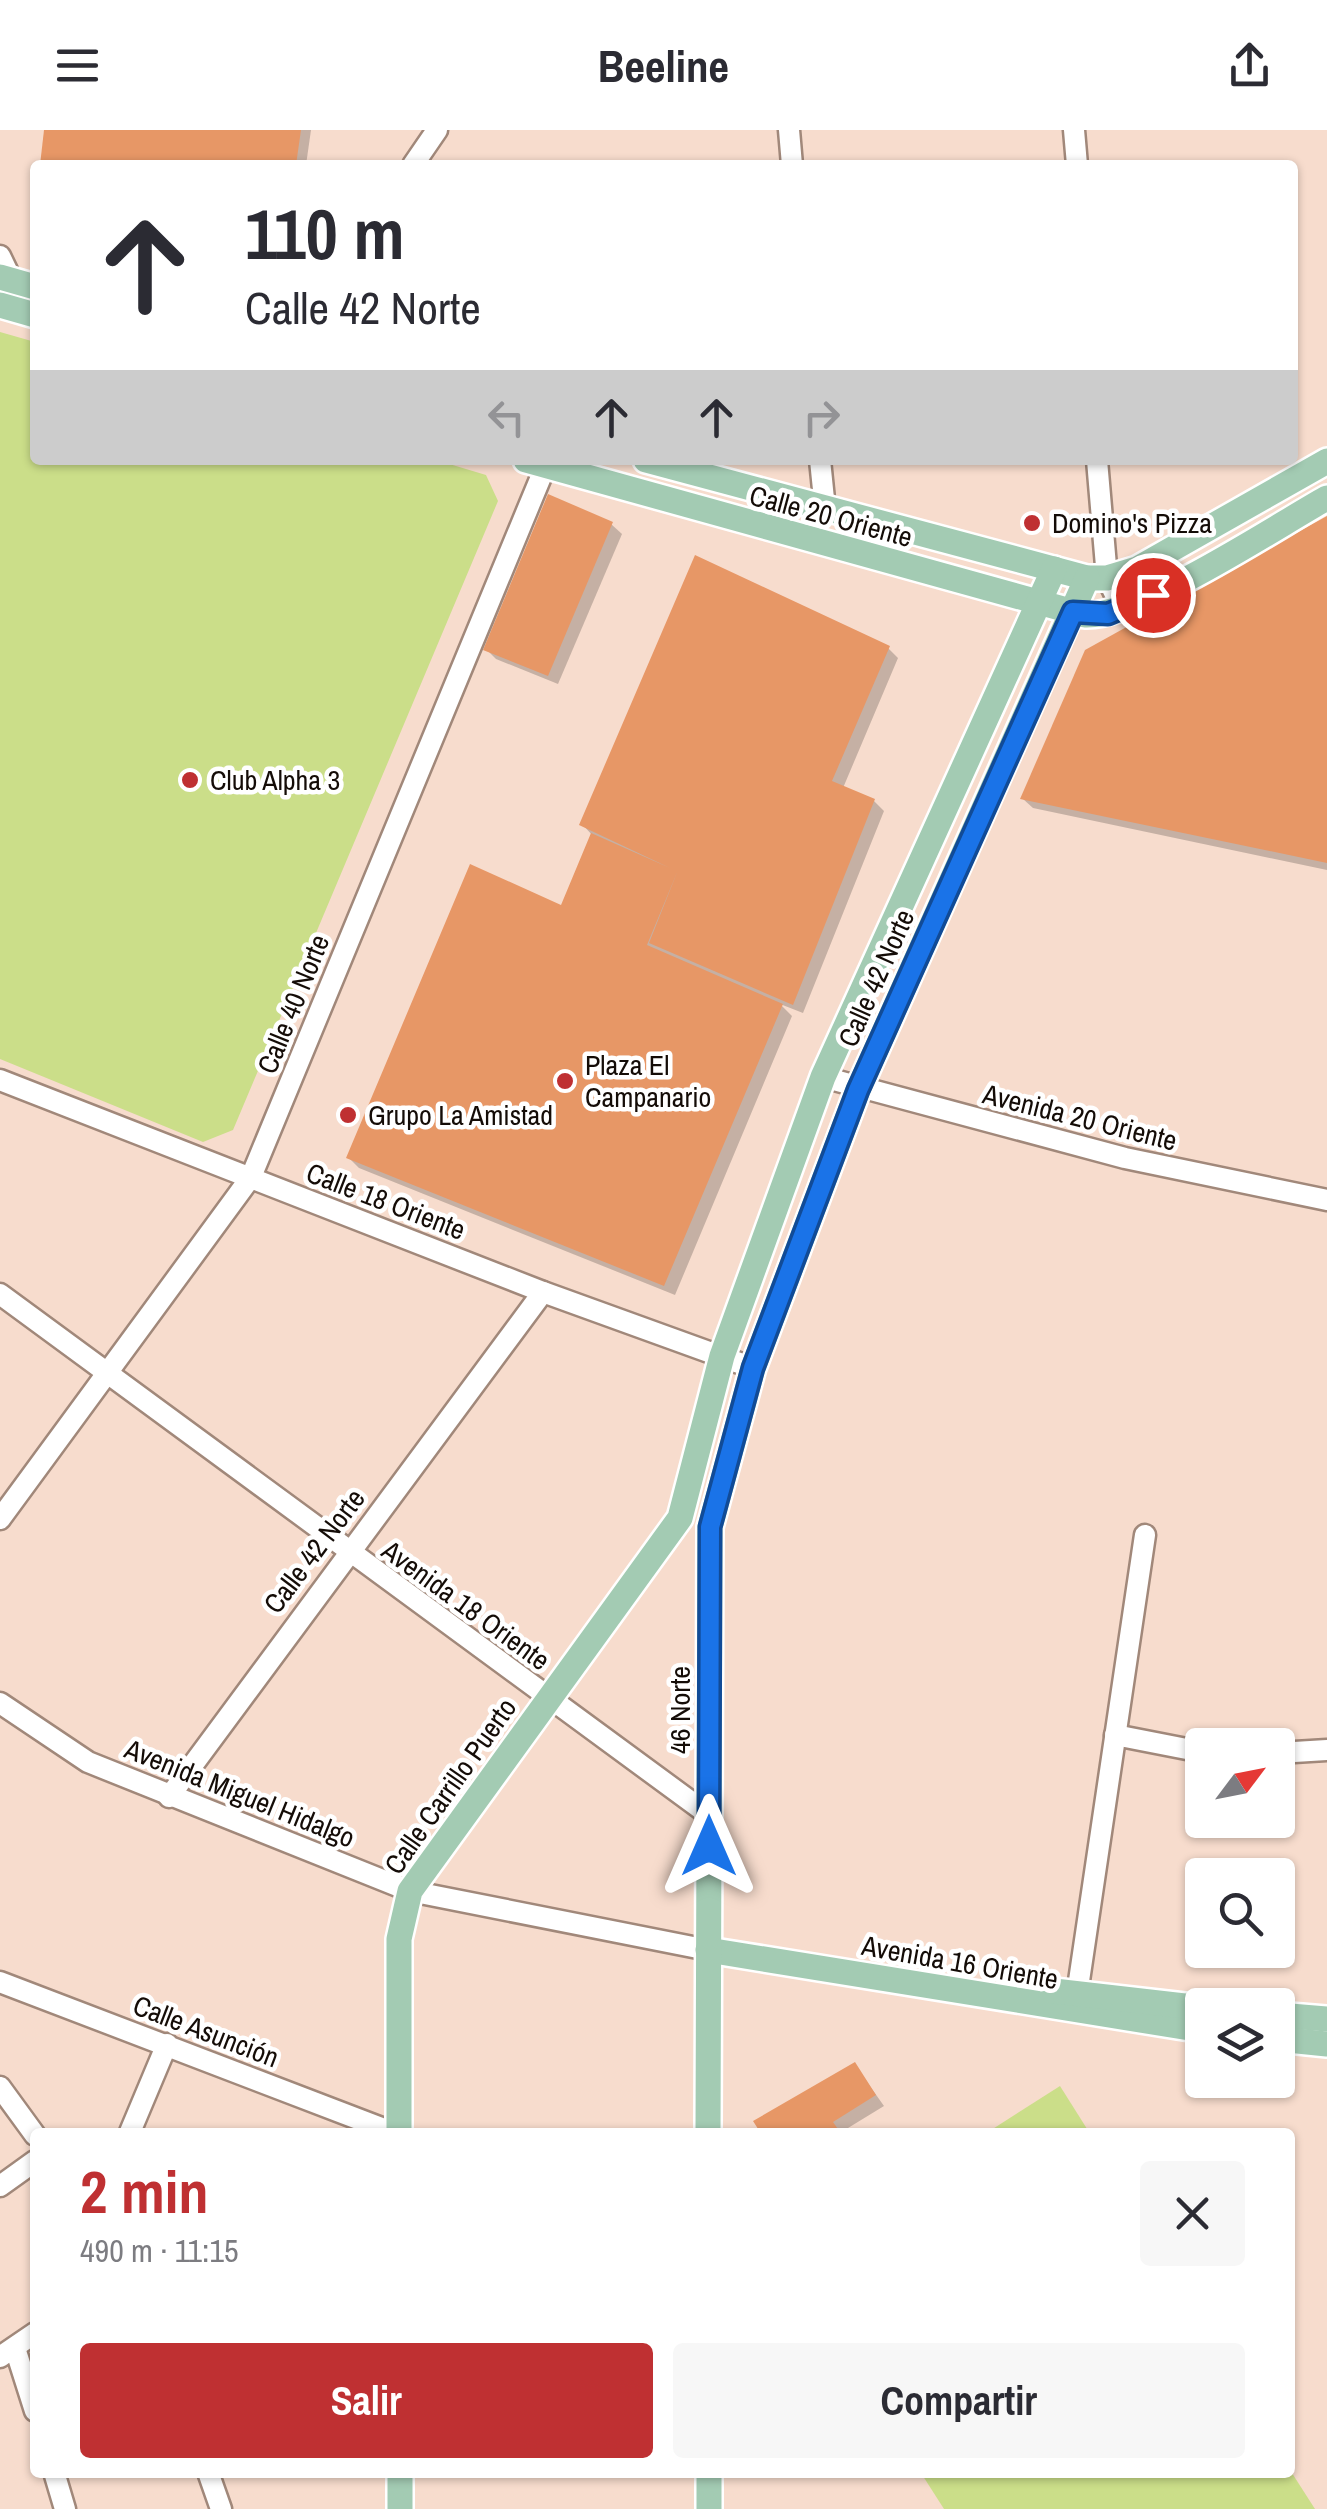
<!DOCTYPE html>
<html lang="es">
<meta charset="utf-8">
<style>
:root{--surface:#fff;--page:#f7f7f7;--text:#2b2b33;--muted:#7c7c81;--accent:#bf3032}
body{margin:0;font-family:"Archivo Narrow",sans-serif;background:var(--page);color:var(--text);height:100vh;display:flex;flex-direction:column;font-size:38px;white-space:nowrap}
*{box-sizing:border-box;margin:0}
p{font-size:32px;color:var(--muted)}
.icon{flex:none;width:55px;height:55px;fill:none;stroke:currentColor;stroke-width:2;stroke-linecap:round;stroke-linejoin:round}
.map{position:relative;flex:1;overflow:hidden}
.side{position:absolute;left:30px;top:1998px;width:1265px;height:350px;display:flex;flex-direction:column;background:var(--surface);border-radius:10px;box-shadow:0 2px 8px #0004}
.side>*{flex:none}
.hud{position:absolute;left:30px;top:30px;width:1268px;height:305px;border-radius:10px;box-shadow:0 2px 8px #0004;background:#fff;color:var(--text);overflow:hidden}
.needle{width:65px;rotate:58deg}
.buttons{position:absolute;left:1185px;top:1598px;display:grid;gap:20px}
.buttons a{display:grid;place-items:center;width:110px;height:110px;border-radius:10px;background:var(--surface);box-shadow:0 2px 8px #0004;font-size:50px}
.pin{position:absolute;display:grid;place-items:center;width:85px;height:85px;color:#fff;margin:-42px;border:5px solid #fff;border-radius:50%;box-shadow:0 2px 10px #0007}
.me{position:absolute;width:110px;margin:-55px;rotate:0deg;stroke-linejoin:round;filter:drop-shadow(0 0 8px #0008)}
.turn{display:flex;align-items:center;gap:35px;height:210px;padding:0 50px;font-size:45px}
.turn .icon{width:130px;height:130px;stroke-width:2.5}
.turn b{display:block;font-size:70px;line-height:85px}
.lanes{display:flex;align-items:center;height:95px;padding:0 50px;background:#0003;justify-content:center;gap:50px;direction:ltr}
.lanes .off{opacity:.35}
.round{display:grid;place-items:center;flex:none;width:105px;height:105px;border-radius:10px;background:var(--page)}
.summary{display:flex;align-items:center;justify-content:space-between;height:170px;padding:0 50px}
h1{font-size:60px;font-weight:700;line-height:75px;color:var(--accent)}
.primary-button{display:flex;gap:20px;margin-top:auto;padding:20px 50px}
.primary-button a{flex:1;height:115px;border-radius:10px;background:var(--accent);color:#fff;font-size:40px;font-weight:700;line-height:115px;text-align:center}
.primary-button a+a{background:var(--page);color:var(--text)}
header{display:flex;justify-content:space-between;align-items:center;height:130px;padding:0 50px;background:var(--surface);font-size:45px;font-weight:700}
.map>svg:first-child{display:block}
.green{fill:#cbde89}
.shadow{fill:#0003}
.building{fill:#e79766}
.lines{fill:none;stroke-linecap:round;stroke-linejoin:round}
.minor-casing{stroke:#a1887a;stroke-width:25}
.major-casing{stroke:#fff;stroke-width:30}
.minor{stroke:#fff;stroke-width:20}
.major{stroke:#a3cbb3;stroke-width:25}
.route-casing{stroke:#114b97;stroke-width:25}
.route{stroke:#1a73e8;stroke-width:18}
.poi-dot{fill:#bf3032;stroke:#fff;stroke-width:4}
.labels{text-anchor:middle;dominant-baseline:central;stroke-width:9;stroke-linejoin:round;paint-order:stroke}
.street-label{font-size:28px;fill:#140c07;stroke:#fff}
.poi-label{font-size:28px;fill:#140c07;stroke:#fff;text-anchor:start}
</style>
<header><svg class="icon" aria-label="menu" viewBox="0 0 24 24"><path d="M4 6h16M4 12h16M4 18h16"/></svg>Beeline<svg class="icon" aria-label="share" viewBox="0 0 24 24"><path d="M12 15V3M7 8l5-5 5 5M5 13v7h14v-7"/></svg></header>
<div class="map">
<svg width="1327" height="2379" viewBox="0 0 1327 2379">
<rect width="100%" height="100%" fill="#f7dccd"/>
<!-- green -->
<g class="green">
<polygon points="0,202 35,212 35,330 436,330 486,345 498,371 233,1000 203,1012 0,929"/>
<polygon points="1060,1956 1089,2002 988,2002"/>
<polygon points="1290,2340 1315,2379 944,2379 921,2343"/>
</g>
<!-- shadow -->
<g class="shadow">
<polygon points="47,0 311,0 306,35 42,35"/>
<polygon points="1327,389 1327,740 1033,678 1023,669"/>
<polygon points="611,394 622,404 558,554 496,529 486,519"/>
<polygon points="888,518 898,528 843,658 874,671 884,681 803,883 780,874 792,886 675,1165 359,1038 349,1028 562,778 593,706 582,694"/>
<polygon points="855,1935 884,1976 848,1998 852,2002 763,2002 757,1992"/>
</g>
<!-- building -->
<g class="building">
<polygon points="44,0 301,0 296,35 40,35"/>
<polygon points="548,364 613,392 548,546 483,520"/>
<polygon points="1327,386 1327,733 1020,669 1085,520"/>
<polygon points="695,425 890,516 832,651 875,669 793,875 649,813 678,740 647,815 783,874 664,1156 346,1028 470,734 561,775 591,703 670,738 579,695"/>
<polygon points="855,1932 876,1965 833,1992 840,2002 760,2002 753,1991"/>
</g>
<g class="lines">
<defs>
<g id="minor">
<polyline points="789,0 792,35"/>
<polyline points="1074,0 1077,35"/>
<polyline points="413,35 437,0"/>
<polyline points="0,126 12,151 7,177"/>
<polyline points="820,330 825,379"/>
<polyline points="1097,330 1107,448 1122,479"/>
<polyline points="823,947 1125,1028 1327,1070"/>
<polyline points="0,950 543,1162 753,1238"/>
<polyline points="0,1164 709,1685"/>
<polyline points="0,1389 251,1047 548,330"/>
<polyline points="0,1573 88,1632 410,1761 708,1820"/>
<polyline points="1115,1605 1202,1622"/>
<polyline points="1278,1623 1327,1620"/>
<polyline points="169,1667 543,1162"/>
<polyline points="0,1852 392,2002"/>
<polyline points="1075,1878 1145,1405"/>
<polyline points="0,1957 35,2005"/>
<polyline points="130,2002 167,1914"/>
<polyline points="0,2056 35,2031"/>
<polyline points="15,2218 35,2281"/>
<polyline points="0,2227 35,2203"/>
<polyline points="54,2342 65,2379"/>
<polyline points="208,2342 221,2379"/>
</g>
<g id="major">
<polyline points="0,147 35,157"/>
<polyline points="0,175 35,185"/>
<path d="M526,330L1085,485C1141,487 1273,398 1327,368"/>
<polyline points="646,330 1087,448 1107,448 1137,439 1327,331"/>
<polyline points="708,1820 1202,1900"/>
<polyline points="1054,1861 1202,1878"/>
<polyline points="1278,1885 1327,1889"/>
<polyline points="1278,1909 1327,1914"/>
<polyline points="399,2002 399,1809 410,1761 680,1388 722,1226 823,947 1054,439"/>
<polyline points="708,2002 710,1397 753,1238 858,960 1087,448"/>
<polyline points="400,2342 400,2379"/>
<polyline points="709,2342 709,2379"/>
</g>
</defs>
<!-- minor casing -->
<use href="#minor" class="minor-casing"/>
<!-- major casing -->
<use href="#major" class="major-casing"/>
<!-- minor -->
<use href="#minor" class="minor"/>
<!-- major -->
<use href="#major" class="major"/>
</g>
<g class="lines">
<defs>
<polyline id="route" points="709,1716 710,1397 753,1238 858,960 1073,482 1108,484 1153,465"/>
</defs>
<!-- route casing -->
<use href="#route" class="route-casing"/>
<!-- route -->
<use href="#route" class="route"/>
</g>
<!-- markers -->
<g class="poi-dot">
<circle cx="1032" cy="393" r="10"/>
<circle cx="190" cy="650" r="10"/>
<circle cx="565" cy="951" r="10"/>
<circle cx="348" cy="985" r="10"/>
</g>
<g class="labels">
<!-- street labels -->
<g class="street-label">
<text transform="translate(831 386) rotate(15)">Calle 20 Oriente</text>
<text transform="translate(876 848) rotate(-66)">Calle 42 Norte</text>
<text transform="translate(293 874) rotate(-68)">Calle 40 Norte</text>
<text transform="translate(1080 987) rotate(14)">Avenida 20 Oriente</text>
<text transform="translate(386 1071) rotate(21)">Calle 18 Oriente</text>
<text transform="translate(314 1421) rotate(-53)">Calle 42 Norte</text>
<text transform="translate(466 1475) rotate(36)">Avenida 18 Oriente</text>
<text transform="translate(680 1580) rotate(-90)">46 Norte</text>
<text transform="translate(450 1656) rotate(-55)">Calle Carrillo Puerto</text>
<text transform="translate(240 1663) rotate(22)">Avenida Miguel Hidalgo</text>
<text transform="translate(960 1832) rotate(10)">Avenida 16 Oriente</text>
<text transform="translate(206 1901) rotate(21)">Calle Asunción</text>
</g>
<!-- poi labels -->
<g class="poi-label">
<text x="1052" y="393">Domino's Pizza</text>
<text x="210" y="650">Club Alpha 3</text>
<text x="585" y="935">Plaza El<tspan x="585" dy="32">Campanario</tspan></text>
<text x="368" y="985">Grupo La Amistad</text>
</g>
</g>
</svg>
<div class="buttons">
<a><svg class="needle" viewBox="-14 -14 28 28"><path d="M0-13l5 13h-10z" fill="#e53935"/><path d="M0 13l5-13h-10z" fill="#7c7c81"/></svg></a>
<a><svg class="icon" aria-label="search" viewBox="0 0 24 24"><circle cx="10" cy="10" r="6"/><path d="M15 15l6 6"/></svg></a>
<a><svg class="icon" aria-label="layers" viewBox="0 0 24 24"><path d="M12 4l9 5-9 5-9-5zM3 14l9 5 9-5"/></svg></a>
</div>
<div class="pin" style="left:1153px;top:465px;background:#d93025"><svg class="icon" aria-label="arrive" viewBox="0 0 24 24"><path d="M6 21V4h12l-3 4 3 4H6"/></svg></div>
<svg class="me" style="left:709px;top:1716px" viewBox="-20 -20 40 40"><path d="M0-17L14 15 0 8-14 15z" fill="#1a73e8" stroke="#fff" stroke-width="4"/></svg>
<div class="hud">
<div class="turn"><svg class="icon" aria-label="ahead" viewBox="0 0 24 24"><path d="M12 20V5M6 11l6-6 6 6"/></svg><div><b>110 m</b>Calle 42 Norte</div></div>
<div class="lanes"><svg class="icon off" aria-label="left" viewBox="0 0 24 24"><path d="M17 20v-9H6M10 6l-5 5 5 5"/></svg><svg class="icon" aria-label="ahead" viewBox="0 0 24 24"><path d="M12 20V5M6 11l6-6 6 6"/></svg><svg class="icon" aria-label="ahead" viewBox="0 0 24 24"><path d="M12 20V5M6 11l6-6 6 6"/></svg><svg class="icon off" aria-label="right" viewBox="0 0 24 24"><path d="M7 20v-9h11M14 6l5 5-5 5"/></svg></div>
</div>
<section class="side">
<div class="summary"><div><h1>2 min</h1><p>490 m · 11:15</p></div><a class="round"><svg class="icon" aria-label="close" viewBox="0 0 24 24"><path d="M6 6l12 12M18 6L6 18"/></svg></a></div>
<div class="primary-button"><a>Salir</a><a>Compartir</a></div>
</section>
</div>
